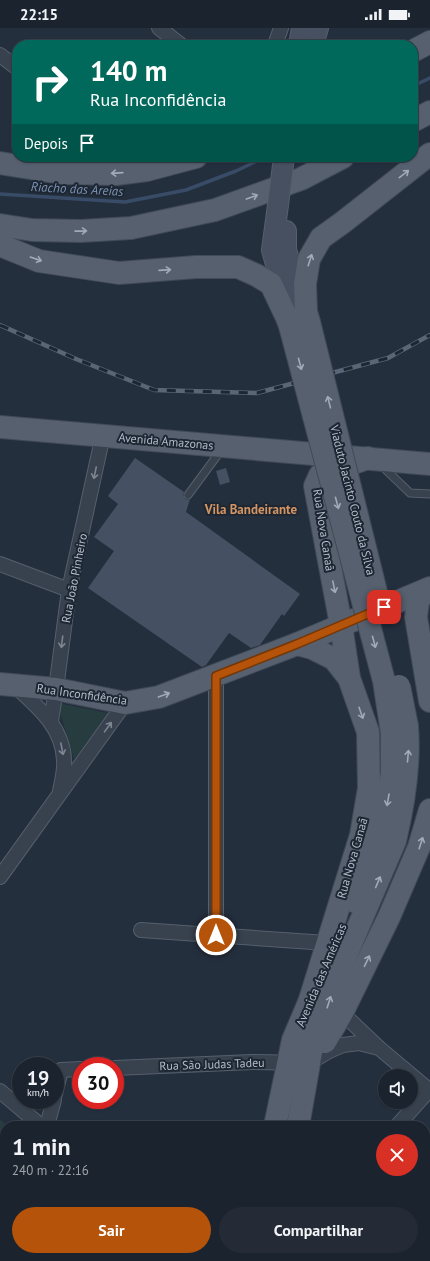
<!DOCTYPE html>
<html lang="pt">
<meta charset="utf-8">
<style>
:root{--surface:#1b232e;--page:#242b36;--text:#f1f3f6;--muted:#a0a4aa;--line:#39404a;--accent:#b45309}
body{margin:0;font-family:"PT Sans",sans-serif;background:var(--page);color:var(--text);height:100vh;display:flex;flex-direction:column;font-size:15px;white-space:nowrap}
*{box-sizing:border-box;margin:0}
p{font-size:13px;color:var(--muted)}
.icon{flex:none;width:22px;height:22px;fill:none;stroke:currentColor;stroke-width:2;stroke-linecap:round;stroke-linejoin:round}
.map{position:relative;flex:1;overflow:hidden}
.details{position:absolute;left:0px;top:1093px;width:430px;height:140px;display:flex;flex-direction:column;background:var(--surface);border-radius:16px 16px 0 0;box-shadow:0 1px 3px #0004,0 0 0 1px var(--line)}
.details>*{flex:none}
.top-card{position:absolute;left:12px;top:12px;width:406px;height:122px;border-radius:16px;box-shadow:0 1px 3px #0004,0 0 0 1px var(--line);background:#00695c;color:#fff;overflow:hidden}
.fabs{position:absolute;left:378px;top:1041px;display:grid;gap:8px}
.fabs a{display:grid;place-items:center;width:40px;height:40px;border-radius:50%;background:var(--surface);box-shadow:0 1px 3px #0004,0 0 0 1px var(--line);font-size:20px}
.speed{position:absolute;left:12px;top:1029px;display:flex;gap:8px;font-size:20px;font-weight:700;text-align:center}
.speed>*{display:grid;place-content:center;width:52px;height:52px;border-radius:50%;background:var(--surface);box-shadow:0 1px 3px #0004,0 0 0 1px var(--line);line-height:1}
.speed small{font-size:10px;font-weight:400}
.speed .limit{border:6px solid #d22;background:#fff;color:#111}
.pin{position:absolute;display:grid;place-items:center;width:34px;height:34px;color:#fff;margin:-17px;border-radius:8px;box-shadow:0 2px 6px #0006}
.me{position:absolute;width:44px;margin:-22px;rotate:0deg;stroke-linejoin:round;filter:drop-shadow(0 0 3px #0008)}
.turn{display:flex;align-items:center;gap:14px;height:84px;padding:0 12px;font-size:18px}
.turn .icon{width:52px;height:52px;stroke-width:2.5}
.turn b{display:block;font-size:28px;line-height:34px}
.then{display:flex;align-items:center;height:38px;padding:0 12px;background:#0003;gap:8px;font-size:15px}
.round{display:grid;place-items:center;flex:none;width:42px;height:42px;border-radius:21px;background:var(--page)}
.overview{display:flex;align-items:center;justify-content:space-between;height:68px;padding:0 12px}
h1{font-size:24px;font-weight:800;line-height:30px}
.cta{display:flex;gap:8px;margin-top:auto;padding:8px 12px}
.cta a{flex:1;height:46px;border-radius:24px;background:var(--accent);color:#fff;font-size:16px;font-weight:800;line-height:46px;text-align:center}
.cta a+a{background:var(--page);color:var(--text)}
.status{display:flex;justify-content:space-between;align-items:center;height:28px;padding:0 20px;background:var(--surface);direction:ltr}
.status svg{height:11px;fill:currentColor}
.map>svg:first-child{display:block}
.green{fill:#263c3f}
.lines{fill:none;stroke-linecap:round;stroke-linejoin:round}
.stream{stroke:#394c67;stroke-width:3.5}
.building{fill:#455162}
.lane-casing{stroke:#565f6c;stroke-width:9}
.street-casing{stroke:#565f6c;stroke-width:16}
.secondary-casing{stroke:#565f6c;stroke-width:22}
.primary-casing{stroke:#414a57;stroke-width:24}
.lane{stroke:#38414e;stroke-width:7}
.street{stroke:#38414e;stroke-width:14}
.secondary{stroke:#465061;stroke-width:20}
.primary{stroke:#56606e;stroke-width:22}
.rail-casing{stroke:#5a6575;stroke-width:4.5}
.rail{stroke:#1d2633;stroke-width:3;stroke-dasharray:9;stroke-linecap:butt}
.secondary-bridge-casing{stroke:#565f6c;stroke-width:22;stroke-linecap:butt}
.primary-bridge-casing{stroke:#414a57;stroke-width:24;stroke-linecap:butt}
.secondary-bridge{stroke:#465061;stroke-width:20}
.primary-bridge{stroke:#56606e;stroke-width:22}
.oneway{stroke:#a1aab7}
.oneway2{stroke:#7c8592}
.route-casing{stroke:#753606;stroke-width:10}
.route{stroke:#b45309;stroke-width:7}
.labels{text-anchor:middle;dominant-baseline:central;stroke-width:4;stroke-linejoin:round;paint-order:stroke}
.street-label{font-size:12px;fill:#b4bcc9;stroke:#1d2633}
.water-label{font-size:13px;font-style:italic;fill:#7c92b1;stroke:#1d2633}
.neighbourhood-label{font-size:13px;font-weight:bold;fill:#d59563;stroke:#1d2633}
</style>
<div class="status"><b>22:15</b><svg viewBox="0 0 49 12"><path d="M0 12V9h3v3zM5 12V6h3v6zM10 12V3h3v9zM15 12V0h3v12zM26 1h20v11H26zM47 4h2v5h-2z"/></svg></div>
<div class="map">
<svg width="430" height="1233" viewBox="0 0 430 1233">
<rect width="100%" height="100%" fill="#242f3e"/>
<!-- green -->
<g class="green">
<polygon points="57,675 108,685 74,731"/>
<polygon points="0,1091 7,1098 5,1098 5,1228 6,1228 5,1233 0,1233"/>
</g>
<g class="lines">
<!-- stream -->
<g class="stream">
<polyline points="413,58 430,50"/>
<polyline points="0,166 125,174 186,162 236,143 265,129"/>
</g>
</g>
<!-- building -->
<g class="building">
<polygon points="135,430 184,464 183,467 185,471 188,472 190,471 186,484 300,566 284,588 282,586 260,617 251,620 229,605 206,637 202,639 88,560 114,523 94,509 118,476 108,468"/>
<polygon points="226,440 230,454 220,457 216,443"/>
</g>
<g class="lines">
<defs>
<g id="lane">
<polyline points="381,437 410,465 430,466"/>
<polyline points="188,467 222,421"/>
</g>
<g id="street">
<polyline points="159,0 181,17"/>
<polyline points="275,17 281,0"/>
<polyline points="0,27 17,40"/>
<polyline points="131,129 147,142"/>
<polyline points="0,536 69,562"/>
<path d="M15,658C37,678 63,699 64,732C65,742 62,753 60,763"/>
<polyline points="51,693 56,661 69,562 103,407"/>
<polyline points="0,849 125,675"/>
<polyline points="141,902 327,915"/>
<polyline points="216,907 216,648"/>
<polyline points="342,985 379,1020 430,1063"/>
<polyline points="115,1040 252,1034 309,1035 329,1023 343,1017 359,1015 379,1020"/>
<polyline points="0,1063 41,1098"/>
<polyline points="55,1066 61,1042 81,1041"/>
<polyline points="47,1098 54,1072"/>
<polyline points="397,1098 430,1061"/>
<polyline points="298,1228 304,1233"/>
<polyline points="16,1233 17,1228"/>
<polyline points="148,1233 149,1228"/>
</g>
<g id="secondary">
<polyline points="299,17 302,0"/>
<polyline points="313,17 318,0"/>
<polyline points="278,177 272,222 282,258 285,277"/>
<polyline points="286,203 286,222 303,275"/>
</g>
<g id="primary">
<polyline points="413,23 430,14"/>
<polyline points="413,93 430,84"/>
<polyline points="0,135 61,145 116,146 147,142 196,129"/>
<polyline points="0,197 32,202 81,203 131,200 215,182 301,151 343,129"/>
<polyline points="0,217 39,233 119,245 196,239 238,239 256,247 271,256 287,290 290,298"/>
<polyline points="309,294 306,284 305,256 309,231 321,210 342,195 430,126"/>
<polyline points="0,399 430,436"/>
<polyline points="426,562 418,573 416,589 430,673"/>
<polyline points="297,616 312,620 334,631 349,650"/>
<polyline points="0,656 56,661 125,675 159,669 297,616 430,560"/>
<polyline points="353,873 383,800 392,745 392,705"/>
<polyline points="308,978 361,807 369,760 368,704 349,650 341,597 315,458 320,447 340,439 348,437 368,430"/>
<polyline points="325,1014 342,985 389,889 419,819 430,782"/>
<polyline points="275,1098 293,1012 313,965"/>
<path d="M298,1098L311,1024L335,953L395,813C404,775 410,736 407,698"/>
<polyline points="259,1233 259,1228"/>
<polyline points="282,1233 282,1228"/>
</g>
</defs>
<!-- lane casing -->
<use href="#lane" class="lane-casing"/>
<!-- street casing -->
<use href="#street" class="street-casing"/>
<!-- secondary casing -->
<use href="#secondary" class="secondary-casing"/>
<!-- primary casing -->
<use href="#primary" class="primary-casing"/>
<!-- lane -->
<use href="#lane" class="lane"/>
<!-- street -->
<use href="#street" class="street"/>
<!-- secondary -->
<use href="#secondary" class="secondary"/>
<!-- primary -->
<use href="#primary" class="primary"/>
<defs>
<polyline id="rail" points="0,297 76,331 154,362 257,365 388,330 430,307"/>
</defs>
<!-- rail casing -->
<use href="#rail" class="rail-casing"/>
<!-- rail -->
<use href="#rail" class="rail"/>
<defs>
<polyline id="secondary-bridge" points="278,177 284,129"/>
<g id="primary-bridge">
<polyline points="309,294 381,584"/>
<polyline points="290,298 384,653 392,705"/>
<polyline points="399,658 407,698"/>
</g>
</defs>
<!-- secondary-bridge casing -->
<use href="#secondary-bridge" class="secondary-bridge-casing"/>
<!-- primary-bridge casing -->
<use href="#primary-bridge" class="primary-bridge-casing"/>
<!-- secondary-bridge -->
<use href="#secondary-bridge" class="secondary-bridge"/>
<!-- primary-bridge -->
<use href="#primary-bridge" class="primary-bridge"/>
</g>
<!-- one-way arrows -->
<defs><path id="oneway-shaft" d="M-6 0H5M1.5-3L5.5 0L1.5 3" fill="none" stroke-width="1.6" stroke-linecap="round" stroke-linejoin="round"/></defs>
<g class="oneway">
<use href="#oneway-shaft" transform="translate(117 145) rotate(176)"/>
<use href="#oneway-shaft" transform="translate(404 146) rotate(-38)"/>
<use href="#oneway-shaft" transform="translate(252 169) rotate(-20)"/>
<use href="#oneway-shaft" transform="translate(81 203) rotate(-1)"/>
<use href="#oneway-shaft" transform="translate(36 231) rotate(19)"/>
<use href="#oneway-shaft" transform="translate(310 232) rotate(-72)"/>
<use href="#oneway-shaft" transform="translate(165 242) rotate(-4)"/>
<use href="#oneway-shaft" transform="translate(300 336) rotate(75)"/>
<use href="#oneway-shaft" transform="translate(329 374) rotate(-104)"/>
<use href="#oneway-shaft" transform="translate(337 475) rotate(75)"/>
<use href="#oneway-shaft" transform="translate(334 559) rotate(79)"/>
<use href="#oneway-shaft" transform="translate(374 614) rotate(75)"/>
<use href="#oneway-shaft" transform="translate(164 667) rotate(-20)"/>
<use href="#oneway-shaft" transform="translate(361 685) rotate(71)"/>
<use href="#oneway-shaft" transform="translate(408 728) rotate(-85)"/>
<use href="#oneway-shaft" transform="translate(388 772) rotate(100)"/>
<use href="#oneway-shaft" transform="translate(421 815) rotate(-72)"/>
<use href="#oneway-shaft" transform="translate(378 854) rotate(-67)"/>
<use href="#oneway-shaft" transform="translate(367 933) rotate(-64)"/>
<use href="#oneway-shaft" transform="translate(329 974) rotate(-72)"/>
</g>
<g class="oneway2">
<use href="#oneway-shaft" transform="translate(95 445) rotate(102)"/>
<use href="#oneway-shaft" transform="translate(62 614) rotate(97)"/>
<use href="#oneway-shaft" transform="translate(108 699) rotate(-54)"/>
<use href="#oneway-shaft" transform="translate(62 721) rotate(79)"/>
</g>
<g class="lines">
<defs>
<polyline id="route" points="216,907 216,648 297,616 384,579"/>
</defs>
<!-- route casing -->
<use href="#route" class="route-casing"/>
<!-- route -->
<use href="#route" class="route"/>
</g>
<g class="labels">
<!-- street labels -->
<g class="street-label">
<text transform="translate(166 413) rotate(5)">Avenida Amazonas</text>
<text transform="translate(353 472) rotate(76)">Viaduto Jacinto Couto da Silva</text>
<text transform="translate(324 502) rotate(81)">Rua Nova Canaã</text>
<text transform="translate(74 550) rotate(-79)">Rua João Pinheiro</text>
<text transform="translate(82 666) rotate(8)">Rua Inconfidência</text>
<text transform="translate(352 830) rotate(-74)">Rua Nova Canaã</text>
<text transform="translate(321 947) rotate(-67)">Avenida das Américas</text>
<text transform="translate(212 1036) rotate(-2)">Rua São Judas Tadeu</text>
</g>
<!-- water labels -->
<g class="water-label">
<text transform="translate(77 161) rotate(3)">Riacho das Areias</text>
</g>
<!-- neighbourhood labels -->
<g class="neighbourhood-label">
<text x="251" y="481">Vila Bandeirante</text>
</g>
</g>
</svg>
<div class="fabs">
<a><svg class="icon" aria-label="sound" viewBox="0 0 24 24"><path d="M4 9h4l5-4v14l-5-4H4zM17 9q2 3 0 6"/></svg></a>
</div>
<div class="speed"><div>19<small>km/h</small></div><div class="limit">30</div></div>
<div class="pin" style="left:384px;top:579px;background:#d93025"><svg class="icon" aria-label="arrive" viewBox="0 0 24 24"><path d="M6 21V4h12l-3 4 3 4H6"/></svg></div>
<svg class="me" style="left:216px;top:907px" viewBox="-20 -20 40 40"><circle r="17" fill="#b45309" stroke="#fff" stroke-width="3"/><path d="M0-11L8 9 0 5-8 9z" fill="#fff"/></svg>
<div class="top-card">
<div class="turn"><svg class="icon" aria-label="right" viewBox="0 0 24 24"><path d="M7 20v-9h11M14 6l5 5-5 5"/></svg><div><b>140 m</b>Rua Inconfidência</div></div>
<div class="then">Depois<svg class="icon" aria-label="arrive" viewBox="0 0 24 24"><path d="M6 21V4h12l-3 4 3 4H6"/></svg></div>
</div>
<section class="details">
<div class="overview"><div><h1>1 min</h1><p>240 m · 22:16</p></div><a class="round" style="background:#d93025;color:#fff"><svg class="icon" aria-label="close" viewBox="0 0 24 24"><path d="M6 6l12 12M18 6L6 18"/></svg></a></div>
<div class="cta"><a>Sair</a><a>Compartilhar</a></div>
</section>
</div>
